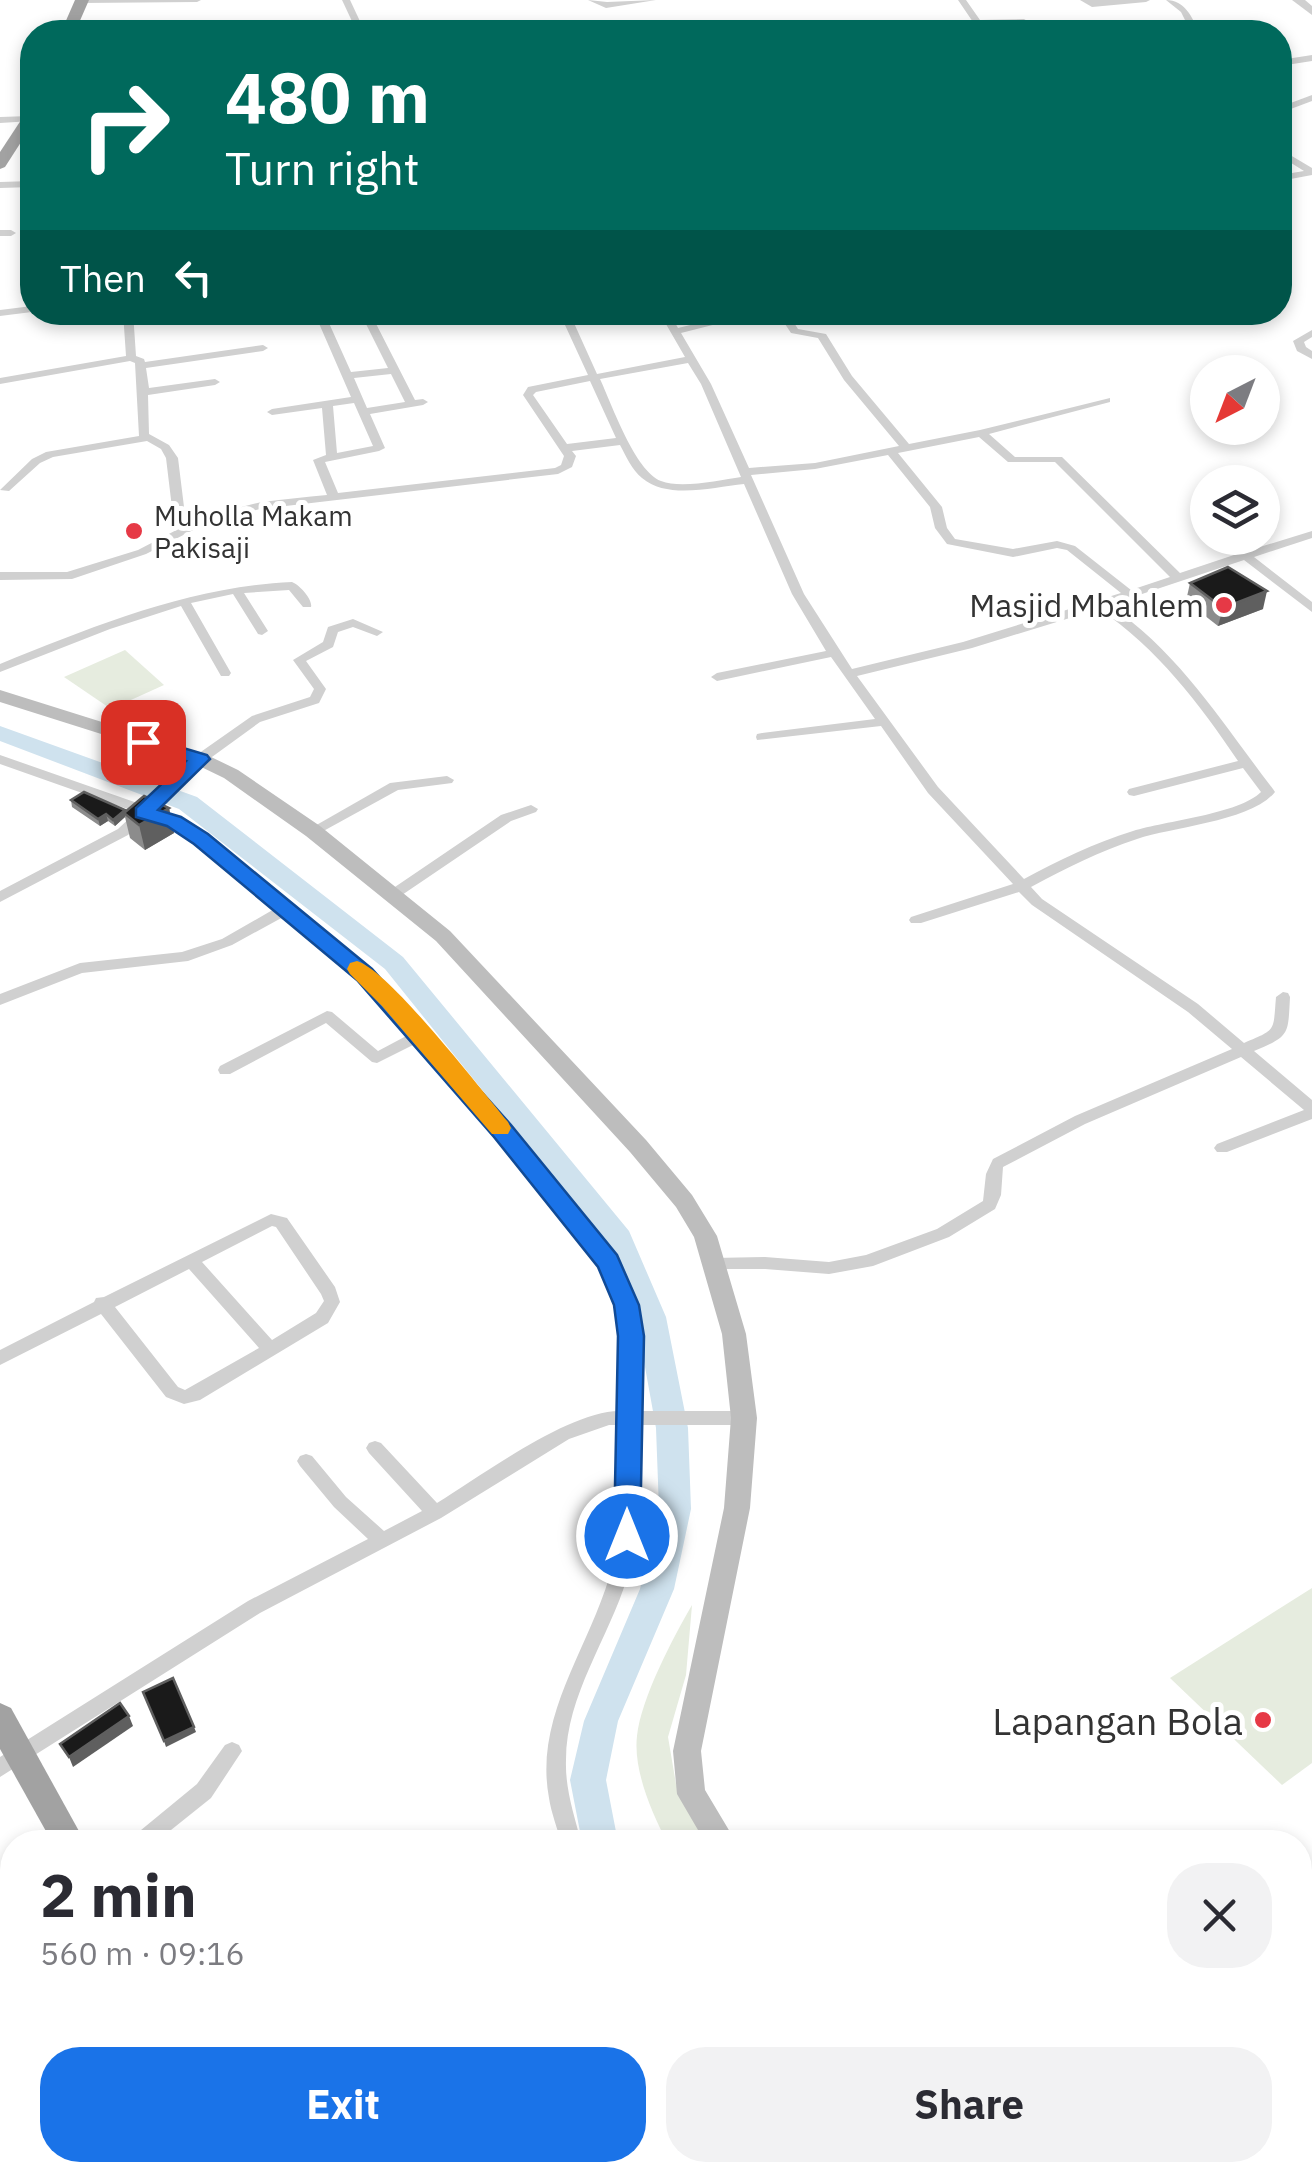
<!DOCTYPE html>
<meta charset="utf-8">
<style>
:root{--surface:#fff;--page:#f2f2f3;--text:#2b2b33;--muted:#7c7c81;--accent:#1a73e8}
body{margin:0;font-family:"IBM Plex Sans",sans-serif;background:var(--page);color:var(--text);height:100vh;display:flex;flex-direction:column;font-size:38px;white-space:nowrap}
*{box-sizing:border-box;margin:0}
p{font-size:32px;color:var(--muted)}
.icon{flex:none;width:55px;height:55px;fill:none;stroke:currentColor;stroke-width:2;stroke-linecap:round;stroke-linejoin:round}
.map{position:relative;flex:1;overflow:hidden}
.side{position:absolute;left:0px;top:1830px;width:1312px;height:352px;display:flex;flex-direction:column;background:var(--surface);border-radius:40px 40px 0 0;box-shadow:0 5px 15px #0003}
.side>*{flex:none}
.hud{position:absolute;left:20px;top:20px;width:1272px;height:305px;border-radius:40px;box-shadow:0 5px 15px #0003;background:#00695c;color:#fff;overflow:hidden}
.needle{width:65px;rotate:222deg}
.controls{position:absolute;left:1190px;top:355px;display:grid;gap:20px}
.controls a{display:grid;place-items:center;width:90px;height:90px;border-radius:50%;background:var(--surface);box-shadow:0 5px 15px #0003;font-size:50px}
.pin{position:absolute;display:grid;place-items:center;width:85px;height:85px;color:#fff;margin:-42px;border-radius:20px;box-shadow:0 5px 15px #0006}
.me{position:absolute;width:110px;margin:-55px;rotate:0deg;stroke-linejoin:round;filter:drop-shadow(0 0 8px #0008)}
.turn{display:flex;align-items:center;gap:35px;height:210px;padding:0 40px;font-size:45px}
.turn .icon{width:130px;height:130px;stroke-width:2.5}
.turn b{display:block;font-size:70px;line-height:85px}
.then{display:flex;align-items:center;height:95px;padding:0 40px;background:#0003;gap:20px;font-size:38px}
.round{display:grid;place-items:center;flex:none;width:105px;height:105px;border-radius:40px;background:var(--page)}
.summary{display:flex;align-items:center;justify-content:space-between;height:170px;padding:0 40px}
h1{font-size:60px;font-weight:800;line-height:75px}
.action{display:flex;gap:20px;margin-top:auto;padding:20px 40px}
.action a{flex:1;height:115px;border-radius:40px;background:var(--accent);color:#fff;font-size:40px;font-weight:800;line-height:115px;text-align:center}
.action a+a{background:var(--page);color:var(--text)}
.map>svg:first-child{display:block}
.green{fill:#e6ecdf}
.lines{fill:none;stroke-linecap:round;stroke-linejoin:round}
.river{fill:#cfe2ee;fill-rule:evenodd}
.minor{fill:#d0d0d0;fill-rule:evenodd}
.tertiary{fill:#d0d0d0;fill-rule:evenodd}
.secondary{fill:#bdbdbd;fill-rule:evenodd}
.trunk{fill:#a2a2a2;fill-rule:evenodd}
.wall{fill:#8c8c8c}
.shaded-wall{fill:#5f5f5f}
.building{fill:#1a1a1a;stroke:#5f5f5f;stroke-width:2.5}
.route{fill:#1a73e8;stroke:#114b97;stroke-width:2.5}
.slow{fill:#f59e0b}
.poi-dot{fill:#e63946;stroke:#fff;stroke-width:4}
.labels{text-anchor:middle;dominant-baseline:central;stroke-width:10;stroke-linejoin:round;paint-order:stroke}
.far-poi-label{font-size:28px;fill:#333;stroke:#fff;text-anchor:start}
.poi-label{font-size:32px;fill:#333;stroke:#fff;text-anchor:end}
.near-poi-label{font-size:38px;fill:#333;stroke:#fff;text-anchor:end}
</style>
<div class="map">
<svg width="1312" height="2181" viewBox="0 0 1312 2181">
<rect width="100%" height="100%" fill="#fff"/>
<!-- green -->
<g class="green">
<polygon points="125,650 164,685 111,709 64,677"/>
<polygon points="1312,1588 1312,1763 1282,1785 1170,1678"/>
<path d="M692,1605L686,1675L668,1737L676,1784L705,1842H667C652,1813 633,1770 637,1736C641,1698 673,1638 692,1605Z"/>
</g>
<g class="lines">
<!-- river -->
<g class="river">
<polygon points="0,726 197,797 403,957 629,1231 666,1317 688,1428 691,1509 674,1589 618,1721 606,1780 618,1842 582,1842 570,1780 584,1721 640,1589 659,1509 656,1428 636,1317 607,1245 385,969 179,809 0,741"/>
<polygon points="1300,2124 1312,2125 1312,2165 1300,2164"/>
</g>
<!-- minor -->
<g class="minor">
<polygon points="79,0 201,0 197,2 82,3"/>
<polygon points="342,0 350,0 365,32 357,32"/>
<polygon points="588,0 607,2 656,0 606,8"/>
<polygon points="958,0 966,0 980,20 1024,19 1046,32 1037,32 1022,25 975,25"/>
<polygon points="1080,0 1150,0 1146,2 1092,7"/>
<path d="M1166,0C1185,0 1192,17 1199,32H1191L1181,12Z"/>
<polygon points="138,22 142,25 141,27 71,29 67,26 71,23"/>
<polygon points="1312,55 1312,61 1280,66 1280,60"/>
<polygon points="1312,95 1312,101 1280,113 1280,107"/>
<polygon points="30,116 32,117 32,121 0,123 0,117"/>
<polygon points="18,136 32,136 32,142 15,141 15,137"/>
<polygon points="1280,149 1312,168 1312,175 1280,181 1280,175 1304,171 1280,156"/>
<polygon points="32,181 32,187 0,188 0,182"/>
<polygon points="0,230 11,230 16,233 11,236 0,236"/>
<polygon points="32,306 32,312 0,316 0,310"/>
<path d="M123,312H133L136,356L144,359L145,362L263,345L268,348L263,351L146,368L149,388L215,379L220,382L215,385L148,395L149,434L169,445L178,458L185,515C209,522 237,506 263,502C284,499 306,497 327,495L313,460L326,455L322,408L272,415L267,412L272,409L351,397L314,312H324L351,372L388,368L360,312H370L415,400L423,399L428,402L423,405L370,414L385,448L379,451L325,462L338,493L555,468L561,465L564,456L523,395L528,387L588,375L559,312H569L597,374L685,357L659,312H669L678,328L744,312H764L681,333L711,384L749,468L815,463L899,446L844,380L818,338L791,333L777,312H787L798,329L826,334L852,376L909,444L980,430L1110,398V402L989,434L1015,457H1062L1180,573L1237,554L1238,551H1247L1312,531V538L1254,557L1312,602V612L1244,560L1109,605C1180,653 1222,723 1273,789L1275,792C1252,821 1173,827 1137,839C1100,851 1066,868 1031,887L1042,899L1198,1004L1244,1043C1277,1029 1273,1032 1276,997L1283,992L1288,993L1290,997C1288,1035 1290,1036 1254,1051L1312,1100V1119L1227,1152H1217L1214,1148L1217,1144L1304,1110L1241,1057L1085,1124L1003,1167L1001,1195L995,1209L949,1237L873,1266L829,1274L765,1269H707L705,1264L707,1259L713,1258L765,1257L829,1262L866,1255L937,1229L983,1201L986,1174L993,1159L1075,1116L1232,1049L1188,1012L1032,905L1019,892L921,923H911L909,920L911,917L1013,884L928,793L881,726L757,740L756,737L757,734L762,733L875,719L831,657L717,681L711,677L717,673L826,651L792,594L744,484C713,487 668,500 642,478C632,470 626,456 620,445L572,451L576,456L572,467L558,474L260,509L207,523L146,554L72,579L0,580V572H67L138,550L188,524L182,523L173,516L166,458L161,449L147,441L53,457L40,463L9,491L0,490L32,459L46,452L139,436L135,363L130,361L0,384V378L126,356ZM688,363L701,384L741,477C720,480 681,489 661,481C635,471 612,405 600,379ZM391,374L405,402L367,408L354,378ZM590,381L616,438L567,444L533,395L536,392ZM354,403L373,446L337,453L333,406ZM979,437L1008,462H1055L1170,577L1131,590L1075,546L1057,541L1013,549L955,539L947,528L942,507L898,453ZM888,455L930,507L935,528L947,544L1013,557L1057,548L1067,550L1121,593L963,642L852,669L804,594L751,475L815,469ZM1099,609C1157,648 1199,703 1238,761L1129,789L1127,792L1129,795L1134,796L1243,768L1261,792C1239,814 1165,821 1133,831C1094,843 1059,860 1024,879L938,787L857,676L972,648Z"/>
<polygon points="1312,330 1312,337 1304,342 1306,347 1312,351 1312,359 1297,351 1293,341"/>
<path d="M292,582C300,585 313,600 311,607H303L289,590L244,593L268,631L262,635L258,634L233,594L191,603L231,673L229,676H221L181,606L110,629L0,672V664C95,626 188,587 292,582Z"/>
<path d="M353,619L383,632L377,636L353,627L338,632L333,647L306,661L326,689L319,703L260,722L205,762L155,809L179,818L206,836L395,996L615,1257C643,1317 639,1347 636,1411H744L750,1413L753,1418L750,1423L744,1425H635C635,1477 642,1528 627,1578C609,1638 566,1695 566,1760C565,1789 574,1814 581,1842H561C557,1827 551,1812 549,1798C534,1718 587,1651 609,1578C624,1528 618,1477 618,1425H609L569,1439L441,1518L260,1613L0,1777V1757L248,1601L368,1539L334,1507L300,1466L297,1461L300,1456L306,1454L312,1456L346,1497L384,1531L422,1511L369,1453L366,1448L369,1443L375,1441L381,1443L437,1503C481,1476 569,1411 619,1411L623,1336L618,1305L602,1265L417,1043L377,1063L372,1062L326,1023L230,1074H220L218,1070L220,1066L327,1011L332,1012L378,1051L410,1034L385,1004L285,916L232,945L188,961L82,973L0,1005V994L80,963L182,952L222,939L276,908C236,875 197,834 147,816L128,835L0,902V891L118,829L136,812L0,764V755L143,805L195,756L252,716L310,697L314,689L293,660L323,642L328,627Z"/>
<polygon points="447,776 454,780 452,783 398,790 318,834 308,834 306,831 390,783"/>
<polygon points="531,805 538,809 536,812 511,821 399,897 389,897 387,894 389,891 501,815"/>
<path d="M271,1214L287,1218L335,1287L340,1302L328,1323L200,1400L184,1404L166,1397L101,1314L0,1365V1350L94,1302L96,1298L104,1297ZM272,1226L276,1227L321,1294L324,1301L316,1313L272,1340L202,1262ZM189,1269L259,1348L185,1390L178,1387L115,1307Z"/>
<polygon points="232,1742 239,1745 242,1751 211,1798 156,1842 132,1842 135,1835 197,1784 225,1745"/>
<polygon points="1134,2170 1210,2170 1219,2173 1222,2181 1146,2181 1137,2178"/>
</g>
<!-- tertiary -->
<polygon class="tertiary" points="1292,0 1305,0 1312,6 1312,15"/>
<!-- secondary -->
<g class="secondary">
<polygon points="0,690 207,755 238,770 320,826 450,931 646,1140 692,1195 717,1236 746,1334 757,1418 750,1508 701,1751 705,1790 736,1842 705,1842 677,1794 673,1751 724,1508 731,1418 722,1334 694,1237 676,1207 630,1152 436,941 306,836 224,778 193,763 0,702"/>
<polygon points="1300,2026 1312,2027 1312,2059 1300,2058"/>
</g>
<!-- trunk -->
<g class="trunk">
<polygon points="75,0 89,0 75,32 61,32"/>
<polygon points="32,109 32,125 5,167 0,169 0,152 27,111"/>
<polygon points="0,1703 11,1708 85,1842 52,1842 0,1749"/>
<polygon points="244,2170 283,2170 287,2181 249,2181"/>
</g>
</g>
<!-- wall -->
<g class="wall">
<polygon points="1190,583 1263,609 1218,626 1186,601"/>
<polygon points="71,800 125,812 169,808 174,833 145,850 130,838 125,817 115,826 108,821 100,826 72,807"/>
</g>
<!-- shaded-wall -->
<g class="shaded-wall">
<polygon points="1267,591 1263,609 1218,626 1223,608"/>
<polygon points="169,808 174,833 145,850 139,825"/>
<polygon points="125,810 125,817 115,826 113,820"/>
<polygon points="106,814 108,821 100,826 98,819"/>
<polygon points="129,1716 133,1726 73,1767 69,1757"/>
<polygon points="194,1727 196,1732 166,1747 164,1741"/>
<polygon points="12,2131 12,2143 0,2151 0,2139"/>
<polygon points="99,2170 104,2178 100,2181 84,2181"/>
</g>
<!-- building -->
<g class="building">
<polygon points="1228,567 1267,591 1223,608 1190,583"/>
<polygon points="84,792 125,810 113,820 106,814 98,819 71,800"/>
<polygon points="144,796 169,808 139,825 124,813"/>
<polygon points="173,1678 194,1727 164,1741 143,1692"/>
<polygon points="120,1703 129,1716 69,1757 60,1744"/>
<polygon points="12,2064 12,2131 0,2139 0,2072"/>
<polygon points="70,2170 98,2170 84,2181 77,2181"/>
<polygon points="411,2170 446,2170 455,2181 398,2181"/>
</g>
<!-- route -->
<polygon class="route" points="143,736 207,755 210,759 158,810 181,817 208,834 372,969 511,1125 617,1255 639,1305 644,1336 640,1536 637,1544 627,1548 617,1544 614,1536 618,1336 614,1305 598,1267 494,1137 357,980 194,844 167,826 136,817 136,808 186,761 136,746 136,737"/>
<!-- slow -->
<path class="slow" d="M357,961C390,971 481,1090 508,1122L511,1128L508,1134H492L382,1006L350,974L347,969L350,963Z"/>
<!-- markers -->
<g class="poi-dot">
<circle cx="134" cy="531" r="10"/>
<circle cx="1224" cy="605" r="10"/>
<circle cx="1263" cy="1720" r="10"/>
</g>
<g class="labels">
<!-- far-poi labels -->
<g class="far-poi-label">
<text x="154" y="515">Muholla Makam<tspan x="154" dy="32">Pakisaji</tspan></text>
</g>
<!-- poi labels -->
<g class="poi-label">
<text x="1204" y="605">Masjid Mbahlem</text>
</g>
<!-- near-poi labels -->
<g class="near-poi-label">
<text x="1243" y="1720">Lapangan Bola</text>
</g>
</g>
</svg>
<div class="controls">
<a><svg class="needle" viewBox="-14 -14 28 28"><path d="M0-13l5 13h-10z" fill="#e53935"/><path d="M0 13l5-13h-10z" fill="#7c7c81"/></svg></a>
<a><svg class="icon" aria-label="layers" viewBox="0 0 24 24"><path d="M12 4l9 5-9 5-9-5zM3 14l9 5 9-5"/></svg></a>
</div>
<div class="pin" style="left:143px;top:742px;background:#d93025"><svg class="icon" aria-label="arrive" viewBox="0 0 24 24"><path d="M6 21V4h12l-3 4 3 4H6"/></svg></div>
<svg class="me" style="left:627px;top:1536px" viewBox="-20 -20 40 40"><circle r="17" fill="#1a73e8" stroke="#fff" stroke-width="3"/><path d="M0-11L8 9 0 5-8 9z" fill="#fff"/></svg>
<div class="hud">
<div class="turn"><svg class="icon" aria-label="right" viewBox="0 0 24 24"><path d="M7 20v-9h11M14 6l5 5-5 5"/></svg><div><b>480 m</b>Turn right</div></div>
<div class="then">Then<svg class="icon" aria-label="left" viewBox="0 0 24 24"><path d="M17 20v-9H6M10 6l-5 5 5 5"/></svg></div>
</div>
<section class="side">
<div class="summary"><div><h1>2 min</h1><p>560 m · 09:16</p></div><a class="round"><svg class="icon" aria-label="close" viewBox="0 0 24 24"><path d="M6 6l12 12M18 6L6 18"/></svg></a></div>
<div class="action"><a>Exit</a><a>Share</a></div>
</section>
</div>
